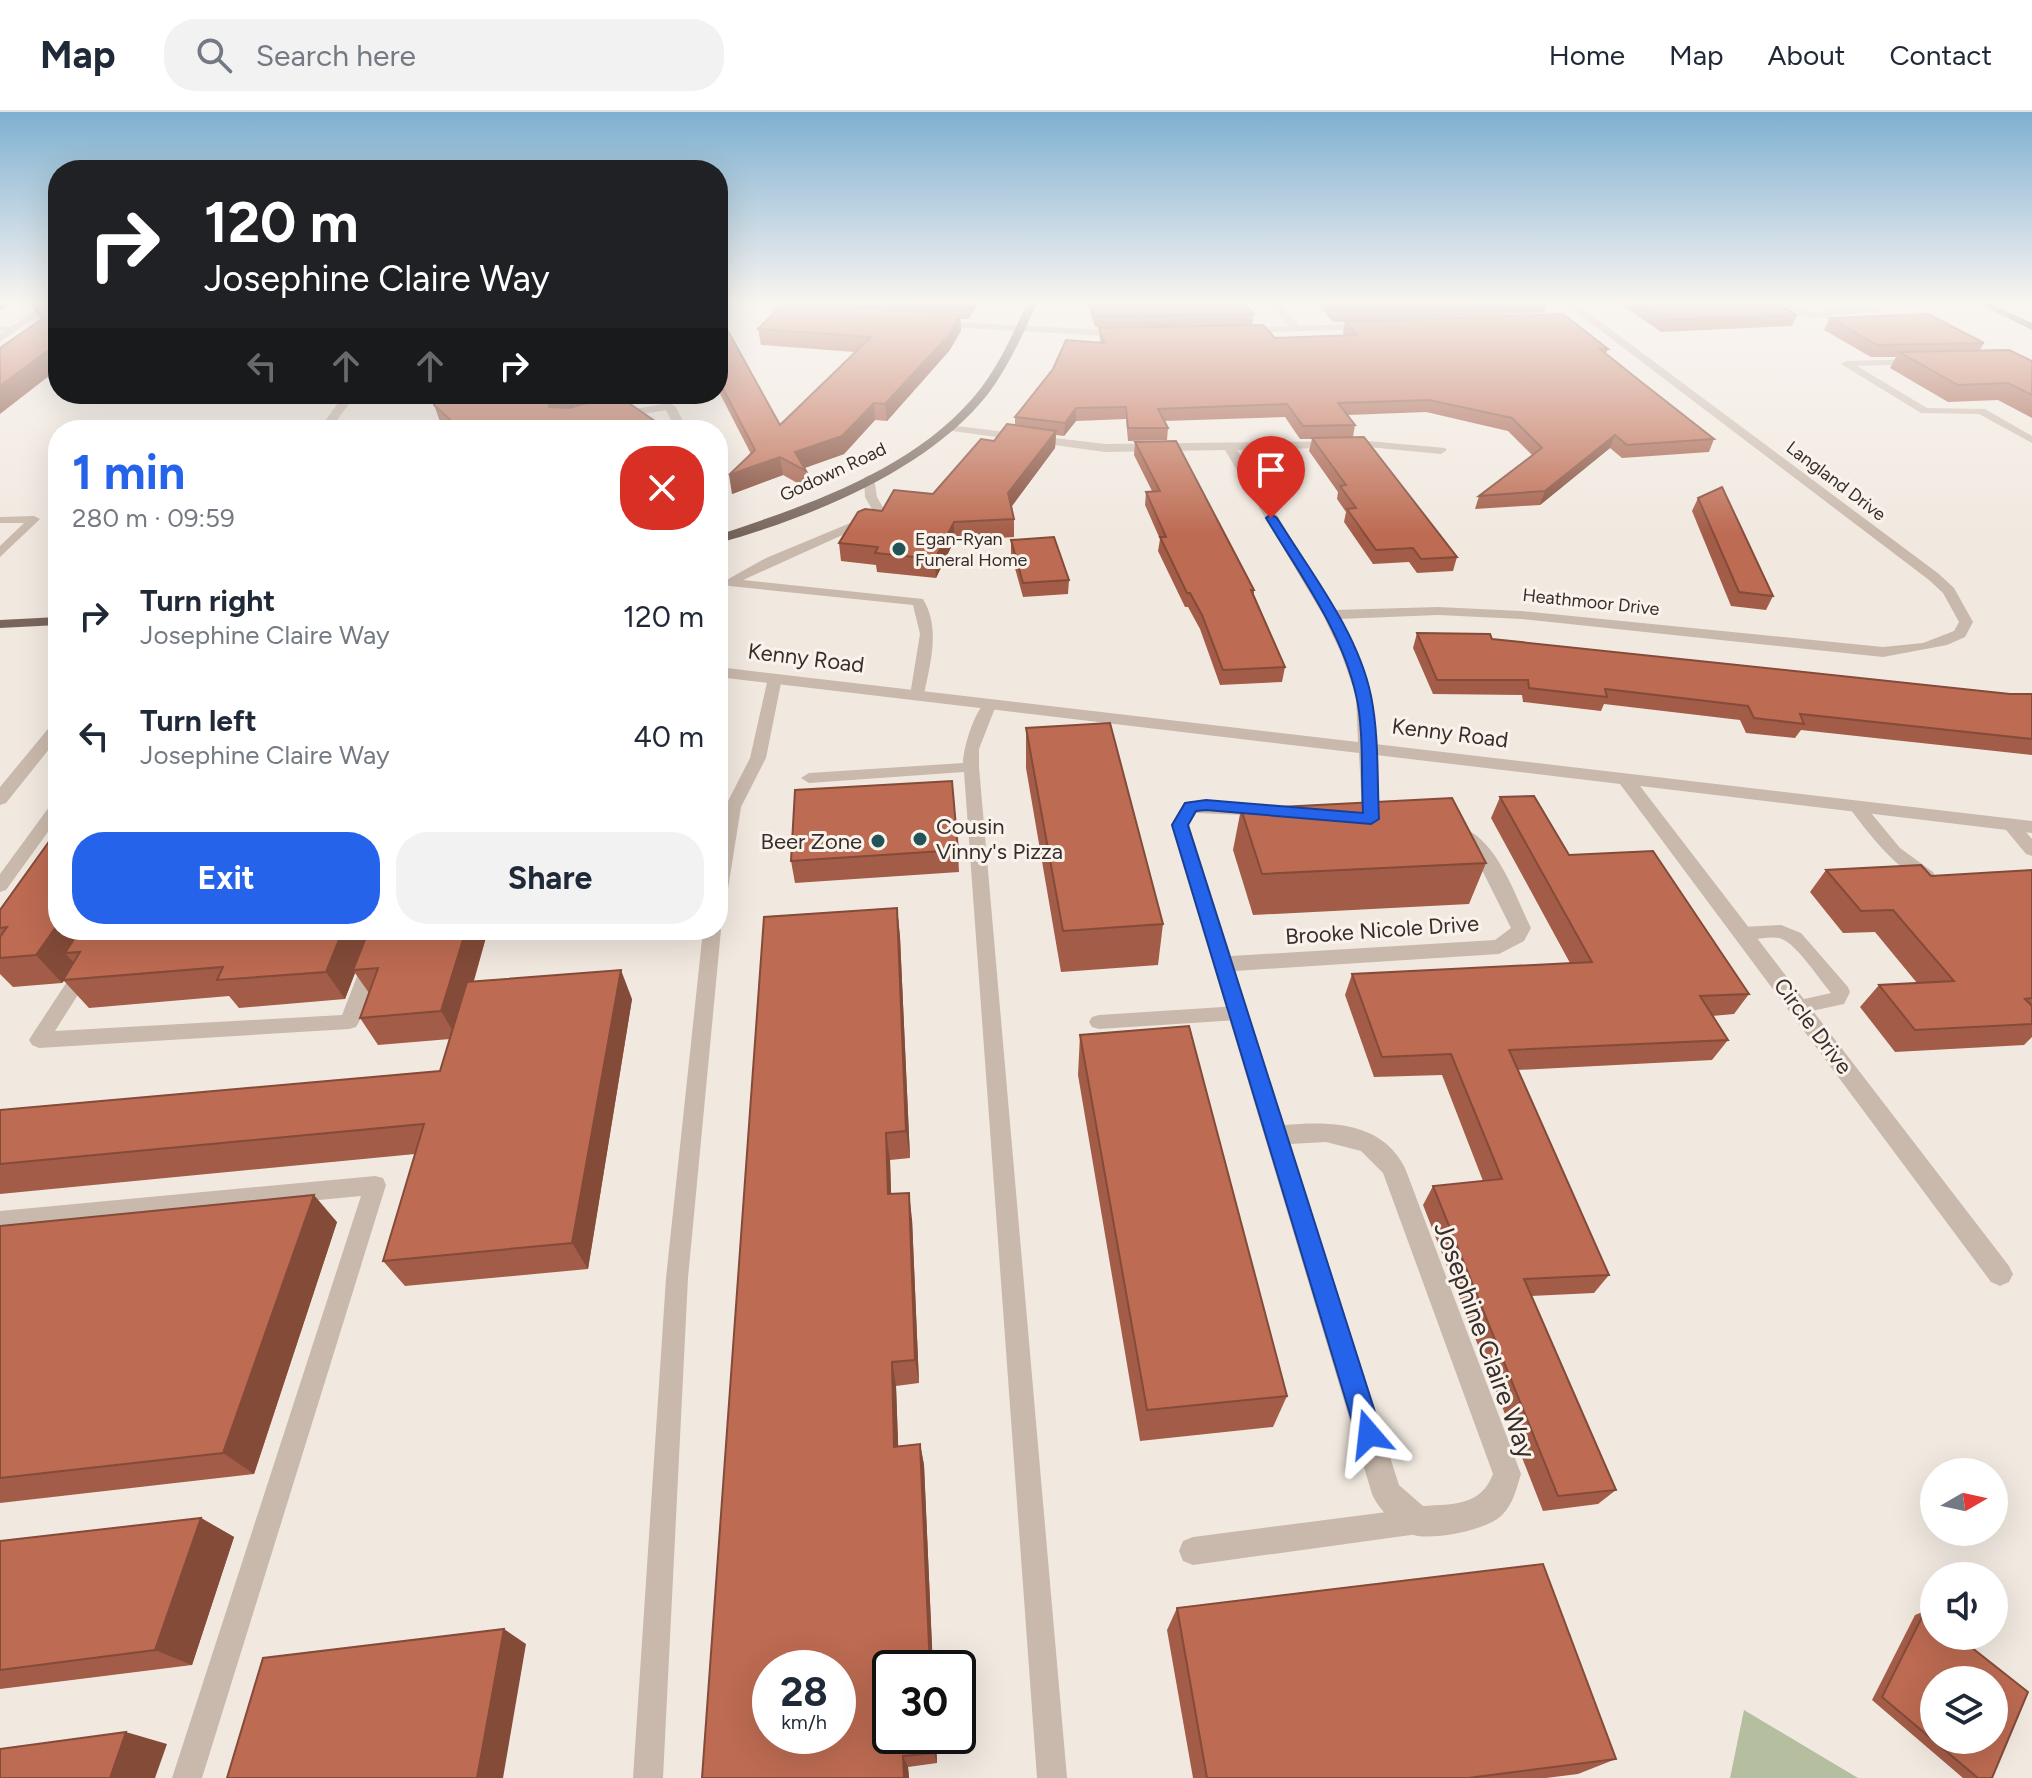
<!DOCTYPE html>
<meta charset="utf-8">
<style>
:root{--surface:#fff;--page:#f2f2f3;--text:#1f2937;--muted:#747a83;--line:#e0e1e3;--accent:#2563eb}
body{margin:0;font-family:Figtree,sans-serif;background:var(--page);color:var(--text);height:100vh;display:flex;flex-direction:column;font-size:30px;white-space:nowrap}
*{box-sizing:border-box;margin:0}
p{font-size:26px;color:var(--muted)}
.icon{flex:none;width:44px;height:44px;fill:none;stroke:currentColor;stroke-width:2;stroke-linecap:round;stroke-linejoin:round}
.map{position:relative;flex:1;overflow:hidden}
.sheet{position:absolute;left:48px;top:308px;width:680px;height:520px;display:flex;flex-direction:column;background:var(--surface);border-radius:32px;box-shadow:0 8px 32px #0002}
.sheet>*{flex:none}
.hud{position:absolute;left:48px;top:48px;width:680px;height:244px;border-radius:32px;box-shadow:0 8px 32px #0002;background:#202124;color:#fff;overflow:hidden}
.needle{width:52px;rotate:81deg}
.buttons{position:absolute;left:1920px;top:1346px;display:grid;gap:16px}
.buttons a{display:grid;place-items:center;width:88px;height:88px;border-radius:50%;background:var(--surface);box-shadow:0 8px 32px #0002;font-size:40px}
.speed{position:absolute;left:752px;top:1538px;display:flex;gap:16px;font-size:40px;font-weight:700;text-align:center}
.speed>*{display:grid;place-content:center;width:104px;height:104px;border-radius:50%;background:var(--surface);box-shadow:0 8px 32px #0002;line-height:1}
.speed small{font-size:20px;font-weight:400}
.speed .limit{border:4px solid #111;border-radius:12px;background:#fff;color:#111}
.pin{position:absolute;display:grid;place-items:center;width:68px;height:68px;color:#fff;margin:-82px -34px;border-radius:50% 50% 50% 0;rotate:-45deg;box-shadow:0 0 8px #0007}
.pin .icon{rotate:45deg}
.me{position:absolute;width:88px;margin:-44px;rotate:343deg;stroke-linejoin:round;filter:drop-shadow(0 0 6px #0008)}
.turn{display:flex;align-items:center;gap:28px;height:168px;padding:0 24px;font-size:36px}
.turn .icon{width:104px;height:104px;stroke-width:2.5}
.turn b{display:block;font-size:56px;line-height:68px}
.lanes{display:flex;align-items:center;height:76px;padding:0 24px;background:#0003;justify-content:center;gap:40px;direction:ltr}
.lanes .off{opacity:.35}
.round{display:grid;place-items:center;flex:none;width:84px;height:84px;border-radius:32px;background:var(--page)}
.overview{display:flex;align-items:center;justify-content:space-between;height:136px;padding:0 24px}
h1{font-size:48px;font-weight:700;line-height:60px;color:var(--accent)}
.action{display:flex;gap:16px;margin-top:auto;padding:16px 24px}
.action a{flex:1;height:92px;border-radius:32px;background:var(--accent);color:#fff;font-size:32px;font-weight:700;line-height:92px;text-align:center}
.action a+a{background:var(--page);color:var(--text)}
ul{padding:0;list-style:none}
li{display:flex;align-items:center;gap:24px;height:120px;padding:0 24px}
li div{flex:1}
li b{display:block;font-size:30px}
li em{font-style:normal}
header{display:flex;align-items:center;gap:48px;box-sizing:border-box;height:112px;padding:0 40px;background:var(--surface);border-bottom:2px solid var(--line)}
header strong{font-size:38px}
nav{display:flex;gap:44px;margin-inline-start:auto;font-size:28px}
.search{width:560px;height:72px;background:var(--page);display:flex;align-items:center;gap:20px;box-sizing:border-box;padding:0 28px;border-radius:32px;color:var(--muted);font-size:30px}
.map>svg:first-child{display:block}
.green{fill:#b5bfa0}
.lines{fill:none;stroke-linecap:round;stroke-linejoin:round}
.lane{fill:#c9b9ac;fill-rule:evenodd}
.street{fill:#c9b9ac;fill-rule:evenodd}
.primary{fill:#78665d;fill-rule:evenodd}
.wall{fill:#a35c47}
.shaded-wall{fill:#844b39}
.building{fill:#bd6b52;stroke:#844b39;stroke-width:2;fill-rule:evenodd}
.route{fill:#2563eb;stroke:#184099;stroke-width:2}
.poi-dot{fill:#235356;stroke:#f9f3ec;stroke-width:3}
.labels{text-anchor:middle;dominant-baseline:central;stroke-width:6;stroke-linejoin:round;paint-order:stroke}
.far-street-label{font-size:18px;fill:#372e2b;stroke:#f9f3ec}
.far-poi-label{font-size:18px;fill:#372e2b;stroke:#f9f3ec;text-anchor:start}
.street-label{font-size:22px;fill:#372e2b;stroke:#f9f3ec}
.poi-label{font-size:22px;fill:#372e2b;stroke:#f9f3ec;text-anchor:start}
.near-street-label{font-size:26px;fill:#372e2b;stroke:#f9f3ec}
</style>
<header>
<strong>Map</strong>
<div class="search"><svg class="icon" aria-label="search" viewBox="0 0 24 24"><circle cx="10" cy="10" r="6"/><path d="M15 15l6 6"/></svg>Search here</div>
<nav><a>Home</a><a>Map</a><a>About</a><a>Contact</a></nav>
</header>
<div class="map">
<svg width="2032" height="1666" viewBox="0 0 2032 1666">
<rect width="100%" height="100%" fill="#f1e9e0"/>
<!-- green -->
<polygon class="green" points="1744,1598 1858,1666 1730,1666"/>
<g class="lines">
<!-- lane -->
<g class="lane">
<polygon points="0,214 19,216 0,220"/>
<polygon points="1920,247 1917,252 1857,254 1927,296 1985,297 2032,324 2032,331 1979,302 1921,301 1841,252 1846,249"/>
<path d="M869,363L874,366L877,385L885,399L880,406L743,468L923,487C941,517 930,551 924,583L917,587L910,583L920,522L913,493L729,474L723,470L766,446L872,402L873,399L865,385L864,366Z"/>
<polygon points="34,404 40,407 38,409 0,445 0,434 24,411 0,411 0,405"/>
<polygon points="775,562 782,566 766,646 741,695 727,783 718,789 718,735 725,695 750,646 768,566"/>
<path d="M990,587L997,591L979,637V655L1067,1666H1037L964,660L809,671L801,666L809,661L963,651C963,636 976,592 990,587Z"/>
<path d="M1856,689L1862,690L1900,736L1933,760L1935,764L1933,768C1908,775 1862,713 1848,694Z"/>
<polygon points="58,690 58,706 6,778 0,780 0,762 52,691"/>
<polygon points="2010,708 2016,709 2032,727 2032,744 2026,742 2002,713"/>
<polygon points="718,813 721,818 688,1166 663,1666 633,1666 666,1166 703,818 718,818"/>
<path d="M1781,813L1801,821L1848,875L1850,880L1844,892L1798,902L1791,900L1789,895L1791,890L1831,881C1820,868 1797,833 1782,827C1767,821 1744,835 1733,821L1742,815Z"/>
<polygon points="101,818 119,818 55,919 342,903 375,818 393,818 359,910 356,915 349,917 39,936 32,933 29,928 32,923"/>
<polygon points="1238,894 1245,896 1248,901 1245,906 1238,908 1099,917 1092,915 1089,910 1092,905 1099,903"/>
<polygon points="375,1064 383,1066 386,1073 202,1666 172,1666 361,1084 0,1119 0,1099"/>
<polygon points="1418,1396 1427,1400 1431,1409 1427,1418 1418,1422 1193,1453 1183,1449 1179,1439 1183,1429 1193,1425"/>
</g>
<!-- street -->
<g class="street">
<polygon points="47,190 58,190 0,230 0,222"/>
<polygon points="760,190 771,190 808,203 803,206 773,199"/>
<polygon points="1267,190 1277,190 1299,214 1370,211 1375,214 1370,217 1239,221 1242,216 1289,214"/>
<path d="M1563,190H1574L1939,462L1954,476L1973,510L1965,525L1947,533L1883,545L1521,507L1438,503L1339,507L1357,541L1372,584L1375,632L2032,709V721L1640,674L2009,1154L2013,1162L2009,1170L2000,1174L1991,1170L1620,672L1376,643L1380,707C1374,716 1356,714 1351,706L1354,702L1362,700L1359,641L718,565V555L1358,630L1356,584L1341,541L1323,503L1225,338L1105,340L945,318L943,316L949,313L1105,332L1368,329L1445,336L1447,338L1441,342L1368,335L1237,338L1335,498L1438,495L1521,499L1883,535L1923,531L1954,519L1959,510L1943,481L1929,468Z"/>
<polygon points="1776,190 1789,190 1811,200 1873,196 1878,199 1810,206"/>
<polygon points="934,209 1126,219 1131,222 1126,225 931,214"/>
<polygon points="345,282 356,282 330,318 318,318"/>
<polygon points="669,291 675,294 688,318 676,318 666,298 603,309 575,318 558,318 601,303"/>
<polygon points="58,610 58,626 6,691 0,693 0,675 52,612"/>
<path d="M1190,689L1269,692L1278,698L1269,704L1196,701L1189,713L1231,844L1495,828L1511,816L1479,752L1449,720L1458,714C1497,725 1515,784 1531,816L1524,829L1499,842L1235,859L1284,1013C1329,1009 1382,1009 1405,1056L1521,1362C1517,1375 1513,1392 1503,1402C1489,1418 1438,1427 1418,1424C1401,1421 1378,1397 1372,1382L1171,713L1184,691ZM1326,1030L1361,1039L1383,1061L1493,1362C1481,1394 1453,1392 1423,1394L1399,1373L1290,1032Z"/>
</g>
<!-- primary -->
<g class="primary">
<path d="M1028,190H1038C1023,221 1009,254 988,282C928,358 810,406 718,431V423C811,392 919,356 981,276C1001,250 1014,219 1028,190Z"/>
<polygon points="1975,190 1987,190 2032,211 2032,218"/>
<polygon points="58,505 58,513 0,516 0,508"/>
</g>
</g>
<!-- wall -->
<g class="wall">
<polygon points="797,190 980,190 968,207 960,207 961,219 949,239 887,309 875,308 844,342 804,356 806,359 808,377 783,363 732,382 751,342 718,278 718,201 780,313 855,240 761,233 758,217"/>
<polygon points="1087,190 1243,190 1254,202 1252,213 1275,226 1344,223 1343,221 1345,210 1608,237 1606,242 1714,327 1709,340 1622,346 1610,336 1540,393 1475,397 1479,384 1532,343 1508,319 1426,300 1348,303 1355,313 1353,325 1457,445 1453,459 1417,461 1409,450 1373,452 1344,410 1346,400 1337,387 1338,380 1309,339 1312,327 1300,327 1285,305 1164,309 1168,316 1167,328 1128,329 1126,307 1076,309 1064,324 1056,323 1055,336 1012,394 1014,407 1014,425 954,429 936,466 877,460 876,453 841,449 839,431 882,399 933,382 994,329 1015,314 1015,305 1100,231 1099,216 1222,214 1095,215"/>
<polygon points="1316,190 1548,190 1545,201 1333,210"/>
<polygon points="1618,190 1774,190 1797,203 1792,214 1661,220"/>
<polygon points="1830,206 1984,231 1980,238 2032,249 2032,306 1998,288 1948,290 1890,256 1896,245 1871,245 1824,218"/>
<polygon points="605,282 606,286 668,318 443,318 434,293"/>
<polygon points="1135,330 1254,478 1254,483 1285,555 1282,570 1220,573 1200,517 1188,495 1185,495 1158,439 1160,427 1145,393 1146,380 1152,379 1134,343"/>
<polygon points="1698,386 1773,484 1766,498 1731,494 1692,399"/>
<polygon points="1011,428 1069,468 1068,482 1023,485 1011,442"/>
<polygon points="1417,521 1492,527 2010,582 2032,582 2032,643 1801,618 1795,626 1746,621 1740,608 1604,592 1601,599 1523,590 1522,583 1433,582 1413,536"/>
<polygon points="1026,616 1163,812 1158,853 1061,860 1026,656"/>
<polygon points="1500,685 1569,743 1749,882 1734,902 1712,904 1728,928 1712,948 1518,958 1609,1163 1594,1181 1531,1184 1616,1378 1598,1392 1543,1399 1423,1093 1433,1074 1483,1069 1442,963 1374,965 1345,883 1352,862 1570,851 1491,706"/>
<polygon points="1241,697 1486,751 1469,792 1253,803 1233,738"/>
<polygon points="958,738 959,760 795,771 791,749"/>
<polygon points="1826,758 1931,764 2032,758 2032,925 2024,933 1895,940 1860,895 1879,873 1917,871 1875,820 1843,821 1810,780"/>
<polygon points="897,796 900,825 910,1046 890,1048 891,1082 912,1107 919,1271 896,1274 898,1334 920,1332 924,1353 937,1651 908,1655 909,1666 702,1666"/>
<polygon points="0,798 58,818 488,818 474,869 632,887 588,1157 405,1174 383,1149 415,1042 0,1082 0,998 440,959 450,927 378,933 360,906 369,881 355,861 345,887 239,896 229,884 89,896 64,869 62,871 13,875 0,862"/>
<polygon points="1080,923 1287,1284 1273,1315 1140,1329 1078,963"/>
<polygon points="337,1110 254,1362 0,1391 0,1114"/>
<polygon points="201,1406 234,1425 192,1553 0,1577 0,1429"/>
<polygon points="1177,1496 1616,1647 1578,1662 1546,1666 1193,1666 1167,1518"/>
<polygon points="1925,1499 1992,1666 1963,1666 1872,1588 1915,1503"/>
</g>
<!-- shaded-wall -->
<g class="shaded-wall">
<polygon points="0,190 14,190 0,199"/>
<polygon points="972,190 980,190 968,207 968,196"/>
<polygon points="960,203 961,219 949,239 887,309 885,292"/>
<polygon points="58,231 58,257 0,302 0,274"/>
<polygon points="575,282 605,282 609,299 549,295 550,290"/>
<polygon points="874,291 875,308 844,342 802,357 795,340"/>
<polygon points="1076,296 1076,309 1064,324 1065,311"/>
<polygon points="1056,319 1055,336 1009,398 1008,381"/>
<polygon points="1615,323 1610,336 1540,393 1545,379"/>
<polygon points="780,345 783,363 732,382 729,363"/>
<polygon points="954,410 954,429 936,466 935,447"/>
<polygon points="897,796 900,825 910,1046 906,1019"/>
<polygon points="58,812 58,818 97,818 65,841 75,852 62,871 36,843"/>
<polygon points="343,818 372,818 353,858 355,861 345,887 326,860"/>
<polygon points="466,818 488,818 457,926 441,899"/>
<polygon points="621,858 632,887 588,1157 572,1131"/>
<polygon points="886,1021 890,1048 892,1109 888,1082"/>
<polygon points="909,1081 912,1107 919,1271 915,1248"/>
<polygon points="314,1083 337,1110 254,1362 223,1341"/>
<polygon points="892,1250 896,1274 899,1356 894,1335"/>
<polygon points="920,1332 924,1353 933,1556 930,1556"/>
<polygon points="201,1406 234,1425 192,1553 155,1538"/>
<polygon points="504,1517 526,1532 503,1666 477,1666"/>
<polygon points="126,1620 167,1632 155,1666 110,1666"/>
<polygon points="933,1624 936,1624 937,1651 934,1641"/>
<polygon points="903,1644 908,1655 909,1666 904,1666"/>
</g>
<!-- building -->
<g class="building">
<polygon points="30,190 58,190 58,231 0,274 0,236 42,207"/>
<polygon points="785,190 960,203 949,223 885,292 874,291 842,324 795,340 806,359 780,345 729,363 755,338 718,267 718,201 780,313 871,225 758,217"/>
<polygon points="882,190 972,190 968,196"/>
<polygon points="1091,190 1243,190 1254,202 1095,204"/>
<polygon points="1328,190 1548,190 1335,198"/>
<polygon points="1638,190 1774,190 1797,203 1665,208"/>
<polygon points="1563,202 1608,237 1600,237 1635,265 1714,327 1627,333 1615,323 1545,379 1479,384 1542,336 1512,306 1429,288 1338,291 1355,313 1303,314 1287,292 1158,297 1168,316 1128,316 1126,295 1076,296 1065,311 1015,305 1053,257 1066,228 1104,231 1099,216 1263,213 1275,226 1357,223 1345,210"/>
<polygon points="1928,202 1984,231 1877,233 1830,206"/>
<polygon points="2009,238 2032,249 2032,283 2008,271 1958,273 1899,240"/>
<polygon points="434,282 575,282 550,290 549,295 569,296 617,283 668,318 461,318 434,293"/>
<polygon points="1007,312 1056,319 1008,381 1014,407 954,410 935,447 875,441 878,435 839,431 858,400 865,397 882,399 894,378 933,382 981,327 994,329"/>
<polygon points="1364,325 1457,445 1421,447 1413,436 1376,438 1347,397 1356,396 1340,374 1346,373 1312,326"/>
<polygon points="1176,329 1254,478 1251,478 1285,555 1223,558 1202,503 1190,481 1187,481 1160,425 1166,425 1146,380 1160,379 1135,330"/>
<polygon points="1722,375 1773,484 1739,480 1698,386"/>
<polygon points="1054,425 1069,468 1023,471 1011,428"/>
<polygon points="1417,521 1490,522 1492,527 2010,582 2032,582 2032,627 1800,602 1804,612 1754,606 1748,594 1605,577 1607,585 1529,576 1528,568 1437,568"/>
<polygon points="1110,611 1163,812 1063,819 1026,616"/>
<polygon points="952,669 958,738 791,749 795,678"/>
<polygon points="1534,684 1569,743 1653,739 1749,882 1700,884 1728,928 1509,938 1609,1163 1524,1167 1616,1378 1558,1384 1433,1074 1502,1067 1451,942 1382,945 1352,862 1592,850 1500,685"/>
<polygon points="1452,686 1486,751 1262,762 1241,697"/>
<polygon points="58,717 58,812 36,843 0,846 0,825 7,815 0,816 0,798"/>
<polygon points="1921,753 1931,764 2032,758 2032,886 2025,887 2032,894 2032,912 1915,918 1879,873 1954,869 1893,798 1861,799 1826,758"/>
<path d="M897,796L906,1019L886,1021L888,1082L909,1081L915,1248L892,1250L894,1335L920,1332L930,1556H890V1624H933L934,1641L903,1644L904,1666H702L764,805ZM770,1556H838V1624H770Z"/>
<polygon points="80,818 343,818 326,860 217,868 223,855 63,868 80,840 65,841"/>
<polygon points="369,818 466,818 441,899 360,906 378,856 353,858"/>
<polygon points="621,858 572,1131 383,1149 424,1012 0,1052 0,998 440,959 467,870"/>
<polygon points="1189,914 1287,1284 1147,1298 1080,923"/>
<polygon points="314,1083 223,1341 0,1366 0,1114"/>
<polygon points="201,1406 155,1538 0,1558 0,1429"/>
<polygon points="1543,1452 1616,1647 1468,1666 1207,1666 1177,1496"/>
<path d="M1925,1499L1934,1506V1524H1957L2028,1580L1992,1666H1978L1882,1585ZM1934,1568H1994V1628H1934Z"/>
<polygon points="504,1517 477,1666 227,1666 263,1546"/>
<polygon points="126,1620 110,1666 0,1666 0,1637"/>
</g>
<!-- sky -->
<linearGradient id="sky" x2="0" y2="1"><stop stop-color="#7fb0d0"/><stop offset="0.45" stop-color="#f9f5f1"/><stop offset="1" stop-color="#f9f5f1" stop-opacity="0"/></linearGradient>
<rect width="2032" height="423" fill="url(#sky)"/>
<!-- route -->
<path class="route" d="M1271,402L1277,406C1311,461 1358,520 1371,584C1379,623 1377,667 1379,707L1371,712L1206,698L1196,699L1188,713L1382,1322L1378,1331L1369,1335L1360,1331L1356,1322L1172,713L1185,691L1206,688L1363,701C1361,666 1364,616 1356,583C1342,519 1299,461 1266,406Z"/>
<!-- markers -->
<g class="poi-dot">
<circle cx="899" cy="437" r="8"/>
<circle cx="920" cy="727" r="8"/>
<circle cx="878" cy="729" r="8"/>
</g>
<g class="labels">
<!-- far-street labels -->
<g class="far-street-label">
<text transform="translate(833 360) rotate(-25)">Godown Road</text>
<text transform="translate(1836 369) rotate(37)">Langland Drive</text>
<text transform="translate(1591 490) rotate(6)">Heathmoor Drive</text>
</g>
<!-- far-poi labels -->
<g class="far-poi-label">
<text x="915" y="427">Egan-Ryan<tspan x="915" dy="21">Funeral Home</tspan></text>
</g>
<!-- street labels -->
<g class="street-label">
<text transform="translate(806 546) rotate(7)">Kenny Road</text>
<text transform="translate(1450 621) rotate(7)">Kenny Road</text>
<text transform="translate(1382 818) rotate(-4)">Brooke Nicole Drive</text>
<text transform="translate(1813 914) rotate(53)">Circle Drive</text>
</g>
<!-- poi labels -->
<g class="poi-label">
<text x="936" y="714">Cousin<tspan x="936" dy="25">Vinny's Pizza</tspan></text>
<text x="862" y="729" text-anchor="end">Beer Zone</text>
</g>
<!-- near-street labels -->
<g class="near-street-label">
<text transform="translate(1485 1228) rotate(70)">Josephine Claire Way</text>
</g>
</g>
</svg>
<div class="buttons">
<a><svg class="needle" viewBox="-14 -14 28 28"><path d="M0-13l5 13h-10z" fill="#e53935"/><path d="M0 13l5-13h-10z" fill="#747a83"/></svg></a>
<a><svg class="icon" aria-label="sound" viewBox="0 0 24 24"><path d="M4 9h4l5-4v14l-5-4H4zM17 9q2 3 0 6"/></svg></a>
<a><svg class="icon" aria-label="layers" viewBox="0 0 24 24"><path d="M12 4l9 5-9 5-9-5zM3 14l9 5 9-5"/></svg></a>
</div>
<div class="speed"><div>28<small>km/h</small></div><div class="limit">30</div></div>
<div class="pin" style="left:1271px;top:406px;background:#d93025"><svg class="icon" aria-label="arrive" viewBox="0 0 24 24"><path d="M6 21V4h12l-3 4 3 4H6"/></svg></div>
<svg class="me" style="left:1369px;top:1322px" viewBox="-20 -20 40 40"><path d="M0-17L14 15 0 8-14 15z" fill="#2563eb" stroke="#fff" stroke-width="4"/></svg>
<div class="hud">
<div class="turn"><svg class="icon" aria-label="right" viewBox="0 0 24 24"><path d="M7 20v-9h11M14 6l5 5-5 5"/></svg><div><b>120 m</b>Josephine Claire Way</div></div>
<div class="lanes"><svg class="icon off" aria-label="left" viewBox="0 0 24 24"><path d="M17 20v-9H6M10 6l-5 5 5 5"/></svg><svg class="icon off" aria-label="ahead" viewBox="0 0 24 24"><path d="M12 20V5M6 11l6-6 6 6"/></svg><svg class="icon off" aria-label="ahead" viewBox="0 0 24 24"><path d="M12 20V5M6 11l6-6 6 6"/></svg><svg class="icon" aria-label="right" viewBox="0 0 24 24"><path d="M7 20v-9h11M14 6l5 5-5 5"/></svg></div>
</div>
<section class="sheet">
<div class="overview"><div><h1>1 min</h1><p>280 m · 09:59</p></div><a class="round" style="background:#d93025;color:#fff"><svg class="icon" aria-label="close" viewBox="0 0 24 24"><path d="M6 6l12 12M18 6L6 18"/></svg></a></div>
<ul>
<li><svg class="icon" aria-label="right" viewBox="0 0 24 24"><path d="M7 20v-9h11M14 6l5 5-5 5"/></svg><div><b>Turn right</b><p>Josephine Claire Way</p></div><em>120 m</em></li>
<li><svg class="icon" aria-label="left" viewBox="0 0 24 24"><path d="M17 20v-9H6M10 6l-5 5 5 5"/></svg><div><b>Turn left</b><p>Josephine Claire Way</p></div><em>40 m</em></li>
</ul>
<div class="action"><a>Exit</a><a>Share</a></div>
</section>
</div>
